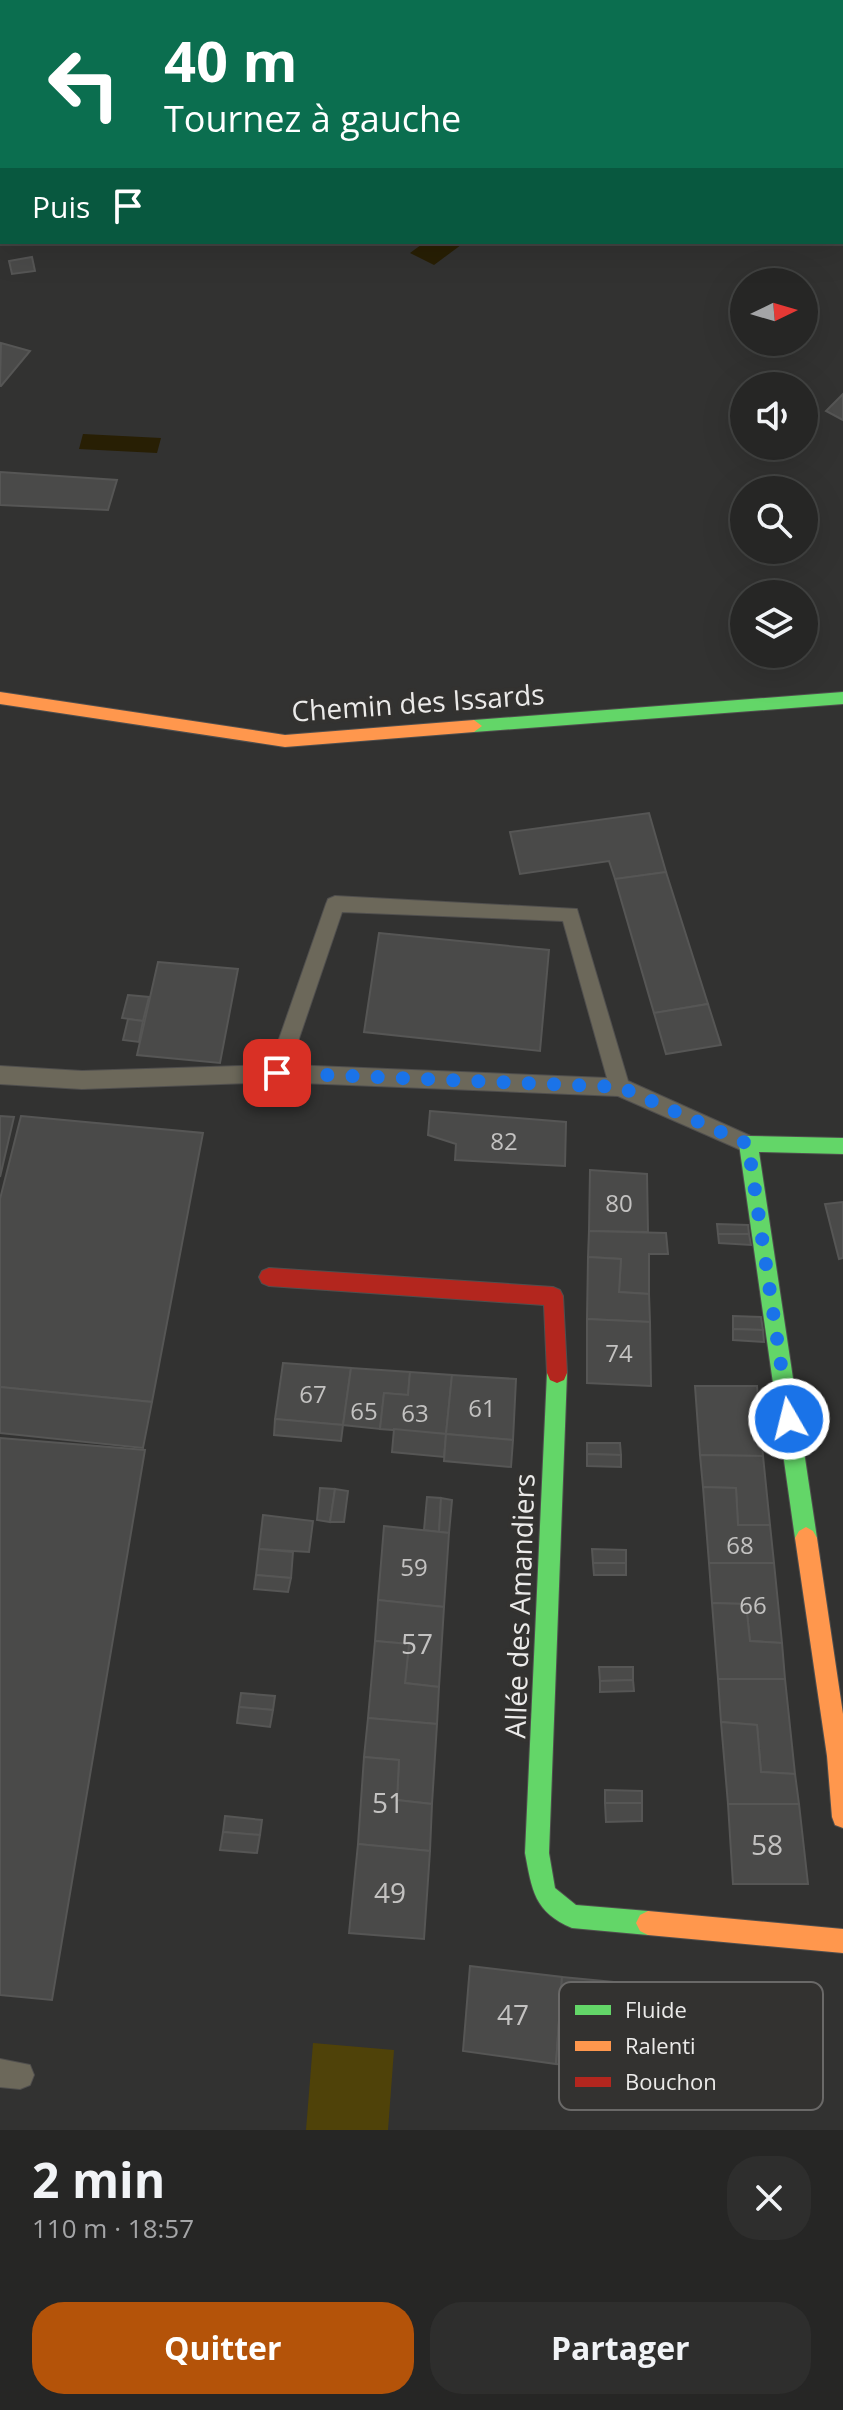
<!DOCTYPE html>
<html lang="fr">
<meta charset="utf-8">
<style>
:root{--surface:#262625;--page:#2e2e2d;--text:#f1f3f6;--muted:#a4a5a7;--line:#424342;--accent:#b45309}
body{margin:0;font-family:"Open Sans",sans-serif;background:var(--page);color:var(--text);height:100vh;display:flex;flex-direction:column;font-size:30px;white-space:nowrap}
*{box-sizing:border-box;margin:0}
p{font-size:26px;color:var(--muted)}
.icon{flex:none;width:44px;height:44px;fill:none;stroke:currentColor;stroke-width:2;stroke-linecap:round;stroke-linejoin:round}
.map{position:relative;height:2130px;overflow:hidden}
.drawer{display:flex;flex-direction:column;background:var(--surface);flex:1}
.drawer>*{flex:none}
.guide{position:absolute;left:0px;top:0px;width:844px;height:244px;box-shadow:0 8px 32px #0002,0 0 0 2px var(--line);background:#0b6e4f;color:#fff;overflow:hidden}
.needle{width:52px;rotate:85deg}
.fabs{position:absolute;left:730px;top:268px;display:grid;gap:16px}
.fabs a{display:grid;place-items:center;width:88px;height:88px;border-radius:50%;background:var(--surface);box-shadow:0 8px 32px #0002,0 0 0 2px var(--line);font-size:40px}
.pin{position:absolute;display:grid;place-items:center;width:68px;height:68px;color:#fff;margin:-34px;border-radius:16px;box-shadow:0 4px 12px #0006}
.me{position:absolute;width:88px;margin:-44px;rotate:352deg;stroke-linejoin:round;filter:drop-shadow(0 0 6px #0008)}
.turn{display:flex;align-items:center;gap:28px;height:168px;padding:0 32px;font-size:36px}
.turn .icon{width:104px;height:104px;stroke-width:2.5}
.turn b{display:block;font-size:56px;line-height:68px}
.then{display:flex;align-items:center;height:76px;padding:0 32px;background:#0003;gap:16px;font-size:30px}
.round{display:grid;place-items:center;flex:none;width:84px;height:84px;border-radius:32px;background:var(--page)}
.summary{display:flex;align-items:center;justify-content:space-between;height:136px;padding:0 32px}
h1{font-size:48px;font-weight:700;line-height:60px}
.cta{display:flex;gap:16px;margin-top:auto;padding:16px 32px}
.cta a{flex:1;height:92px;border-radius:32px;background:var(--accent);color:#fff;font-size:32px;font-weight:700;line-height:92px;text-align:center}
.cta a+a{background:var(--page);color:var(--text)}
.map>svg:first-child{display:block}
.green{fill:#4f4209}
.water{fill:#281f04}
.building{fill:#4a4a49;stroke:#565655;stroke-width:2}
.lines{fill:none;stroke-linecap:round;stroke-linejoin:round}
.lane-casing{stroke:#504f4e;stroke-width:2}
.street-casing{stroke:#504f4e;stroke-width:2}
.fast-casing{stroke:#504f4e;stroke-width:2}
.slow-casing{stroke:#504f4e;stroke-width:2}
.jam-casing{stroke:#504f4e;stroke-width:2}
.lane{fill:#6c685a;fill-rule:evenodd}
.street{fill:#6c685a;fill-rule:evenodd}
.fast{fill:#63d668;fill-rule:evenodd}
.slow{fill:#ff974d;fill-rule:evenodd}
.jam{fill:#b3261e;fill-rule:evenodd}
.route{stroke:#1a73e8;stroke-width:14;stroke-dasharray:0 25.2}
.labels{text-anchor:middle;dominant-baseline:central;stroke-width:8;stroke-linejoin:round;paint-order:stroke}
.number-label{font-size:24px;fill:#c3c2c1}
.street-label{font-size:28px;fill:#ebeae9;stroke:#333230}
.near-number-label{font-size:28px;fill:#c3c2c1}
.key{fill:#333230;stroke:#6a6968;stroke-width:2}
.key-label{font-size:22px;fill:#ebeae9}
</style>
<div class="map">
<svg width="843" height="2130" viewBox="0 0 843 2130">
<rect width="100%" height="100%" fill="#323231"/>
<!-- green -->
<polygon class="green" points="313,2043 394,2050 388,2130 306,2130"/>
<!-- water -->
<g class="water">
<polygon points="425,242 465,242 434,265 410,253"/>
<polygon points="83,434 161,438 157,453 79,449"/>
</g>
<!-- building -->
<g class="building">
<polygon points="32,257 35,271 12,274 9,261"/>
<polygon points="1,343 30,351 1,386 0,386"/>
<polygon points="843,394 843,420 826,411"/>
<polygon points="0,472 117,480 108,510 0,505"/>
<polygon points="649,813 666,872 615,879 609,861 520,874 510,832"/>
<polygon points="666,872 708,1004 654,1013 615,879"/>
<polygon points="379,933 549,950 540,1051 364,1032"/>
<polygon points="158,962 238,969 220,1063 137,1055"/>
<polygon points="128,995 149,997 143,1021 122,1018"/>
<polygon points="708,1004 721,1045 666,1054 654,1013"/>
<polygon points="128,1019 143,1021 139,1042 123,1040"/>
<polygon points="430,1111 566,1122 565,1166 455,1160 456,1144 428,1135"/>
<polygon points="0,1116 14,1117 0,1177"/>
<polygon points="21,1116 203,1133 152,1402 0,1387 0,1199"/>
<polygon points="590,1170 647,1174 648,1232 589,1231"/>
<polygon points="843,1202 843,1258 839,1259 825,1204"/>
<polygon points="717,1224 748,1225 749,1234 718,1234"/>
<polygon points="589,1231 666,1233 668,1254 649,1254 649,1294 619,1292 621,1259 588,1257"/>
<polygon points="718,1234 749,1234 751,1245 719,1243"/>
<polygon points="588,1257 621,1259 619,1292 649,1294 650,1322 587,1319"/>
<polygon points="733,1316 761,1317 763,1330 733,1329"/>
<polygon points="587,1319 650,1322 651,1386 587,1383"/>
<polygon points="733,1329 763,1330 764,1342 733,1340"/>
<polygon points="283,1363 351,1368 343,1425 275,1419"/>
<polygon points="351,1368 410,1372 408,1395 384,1393 380,1429 343,1425"/>
<polygon points="410,1372 452,1375 446,1434 380,1429 384,1393 408,1395"/>
<polygon points="452,1375 516,1379 513,1440 446,1434"/>
<polygon points="695,1386 757,1386 763,1456 700,1455"/>
<polygon points="0,1387 152,1402 143,1448 0,1433"/>
<polygon points="275,1419 343,1425 341,1441 274,1435"/>
<polygon points="394,1429 446,1434 444,1457 392,1452"/>
<polygon points="446,1434 513,1440 511,1467 444,1461"/>
<polygon points="0,1438 145,1450 52,2000 0,1995"/>
<polygon points="587,1443 620,1443 621,1455 587,1454"/>
<polygon points="587,1454 621,1455 621,1467 587,1466"/>
<polygon points="700,1455 763,1456 770,1525 738,1525 736,1488 703,1487"/>
<polygon points="703,1487 736,1488 738,1525 770,1525 774,1563 709,1563"/>
<polygon points="320,1488 335,1489 330,1522 317,1520"/>
<polygon points="335,1489 348,1491 344,1522 330,1522"/>
<polygon points="427,1497 441,1498 439,1532 424,1530"/>
<polygon points="441,1498 452,1500 449,1533 439,1532"/>
<polygon points="263,1515 313,1521 309,1552 259,1549"/>
<polygon points="384,1526 449,1533 444,1607 378,1600"/>
<polygon points="259,1549 293,1552 291,1578 256,1575"/>
<polygon points="592,1549 626,1550 626,1563 593,1563"/>
<polygon points="593,1563 626,1563 626,1575 594,1575"/>
<polygon points="709,1563 774,1563 782,1643 750,1641 746,1604 712,1603"/>
<polygon points="256,1575 291,1578 288,1592 254,1589"/>
<polygon points="378,1600 444,1607 439,1687 405,1683 409,1644 375,1641"/>
<polygon points="712,1603 746,1604 750,1641 782,1643 785,1679 718,1679"/>
<polygon points="375,1641 409,1644 405,1683 439,1687 437,1724 368,1718"/>
<polygon points="599,1667 633,1667 633,1680 600,1681"/>
<polygon points="718,1679 785,1679 795,1774 761,1772 757,1725 721,1722"/>
<polygon points="633,1680 634,1691 600,1692 600,1681"/>
<polygon points="241,1693 275,1696 273,1710 239,1707"/>
<polygon points="239,1707 273,1710 270,1727 237,1723"/>
<polygon points="368,1718 437,1724 432,1804 397,1800 399,1760 364,1757"/>
<polygon points="721,1722 757,1725 761,1772 795,1774 799,1804 728,1804"/>
<polygon points="364,1757 399,1760 397,1800 432,1804 430,1851 358,1844"/>
<polygon points="605,1790 642,1791 642,1803 605,1803"/>
<polygon points="605,1803 642,1803 642,1821 606,1822"/>
<polygon points="728,1804 799,1804 808,1884 733,1884"/>
<polygon points="225,1816 262,1820 260,1835 223,1832"/>
<polygon points="223,1832 260,1835 257,1853 220,1850"/>
<polygon points="358,1844 430,1851 424,1939 349,1933"/>
<polygon points="470,1966 562,1977 556,2064 463,2051"/>
<polygon points="562,1977 634,1984 634,2027 597,2025 598,2070 556,2064"/>
</g>
<g class="lines">
<defs>
<g id="lane">
<path d="M335,896L577,909L628,1081L755,1138L758,1144L755,1150L748,1153L741,1150L618,1096L277,1082L82,1089L0,1084V1066L82,1071L270,1065L326,904L328,899ZM342,912L563,921L607,1078L290,1065Z"/>
<polygon points="0,2059 30,2065 34,2075 30,2085 20,2089 0,2087"/>
</g>
<g id="street">
<polygon points="645,0 671,0 672,2 646,2"/>
<rect x="842" y="107" width="1" height="17"/>
</g>
<g id="fast">
<polygon points="843,692 843,704 474,732 466,726 474,720"/>
<polygon points="748,1136 843,1138 843,1154 759,1152 817,1538 813,1545 806,1549 799,1545 795,1538 739,1144 741,1138"/>
<path d="M557,1363L564,1366L567,1373L549,1853L555,1888L576,1905L648,1911L656,1915L660,1923L656,1931L648,1935L572,1928C534,1912 532,1890 525,1853L547,1373L550,1366Z"/>
</g>
<g id="slow">
<polygon points="0,692 285,735 474,720 482,726 474,732 285,747 0,704"/>
<polygon points="806,1527 813,1531 817,1538 843,1714 843,1828 835,1825 832,1817 827,1756 795,1538 799,1531"/>
<polygon points="648,1911 843,1929 843,1953 648,1935 640,1931 636,1923 640,1915"/>
</g>
<polygon id="jam" points="269,1268 553,1287 560,1290 563,1296 567,1373 564,1380 557,1383 550,1380 547,1373 544,1305 269,1286 262,1283 259,1277 262,1271"/>
</defs>
<!-- lane casing -->
<use href="#lane" class="lane-casing"/>
<!-- street casing -->
<use href="#street" class="street-casing"/>
<!-- fast casing -->
<use href="#fast" class="fast-casing"/>
<!-- slow casing -->
<use href="#slow" class="slow-casing"/>
<!-- jam casing -->
<use href="#jam" class="jam-casing"/>
<!-- lane -->
<use href="#lane" class="lane"/>
<!-- street -->
<use href="#street" class="street"/>
<!-- fast -->
<use href="#fast" class="fast"/>
<!-- slow -->
<use href="#slow" class="slow"/>
<!-- jam -->
<use href="#jam" class="jam"/>
</g>
<g class="lines">
<!-- route -->
<polyline class="route" points="277,1073 620,1087 748,1144 789,1419"/>
</g>
<g class="labels">
<!-- number labels -->
<g class="number-label">
<text x="504" y="1140">82</text>
<text x="619" y="1202">80</text>
<text x="619" y="1352">74</text>
<text x="313" y="1393">67</text>
<text x="482" y="1407">61</text>
<text x="364" y="1410">65</text>
<text x="415" y="1412">63</text>
<text x="740" y="1544">68</text>
<text x="414" y="1566">59</text>
<text x="753" y="1604">66</text>
</g>
<!-- street labels -->
<g class="street-label">
<text transform="translate(418 702) rotate(-4)">Chemin des Issards</text>
<text transform="translate(519 1606) rotate(-88)">Allée des Amandiers</text>
</g>
<!-- near-number labels -->
<g class="near-number-label">
<text x="417" y="1643">57</text>
<text x="388" y="1802">51</text>
<text x="767" y="1844">58</text>
<text x="390" y="1892">49</text>
<text x="513" y="2014">47</text>
</g>
</g>
<!-- legend -->
<rect x="559" y="1982" width="264" height="128" rx="12" class="key"/>
<rect x="575" y="2005" width="36" height="10" fill="#63d668"/>
<rect x="575" y="2041" width="36" height="10" fill="#ff974d"/>
<rect x="575" y="2077" width="36" height="10" fill="#b3261e"/>
<g class="key-label">
<text x="625" y="2018">Fluide</text>
<text x="625" y="2054">Ralenti</text>
<text x="625" y="2090">Bouchon</text>
</g>
</svg>
<div class="fabs">
<a><svg class="needle" viewBox="-14 -14 28 28"><path d="M0-13l5 13h-10z" fill="#e53935"/><path d="M0 13l5-13h-10z" fill="#a4a5a7"/></svg></a>
<a><svg class="icon" aria-label="sound" viewBox="0 0 24 24"><path d="M4 9h4l5-4v14l-5-4H4zM17 9q2 3 0 6"/></svg></a>
<a><svg class="icon" aria-label="search" viewBox="0 0 24 24"><circle cx="10" cy="10" r="6"/><path d="M15 15l6 6"/></svg></a>
<a><svg class="icon" aria-label="layers" viewBox="0 0 24 24"><path d="M12 4l9 5-9 5-9-5zM3 14l9 5 9-5"/></svg></a>
</div>
<div class="pin" style="left:277px;top:1073px;background:#d93025"><svg class="icon" aria-label="arrive" viewBox="0 0 24 24"><path d="M6 21V4h12l-3 4 3 4H6"/></svg></div>
<svg class="me" style="left:789px;top:1419px" viewBox="-20 -20 40 40"><circle r="17" fill="#1a73e8" stroke="#fff" stroke-width="3"/><path d="M0-11L8 9 0 5-8 9z" fill="#fff"/></svg>
<div class="guide">
<div class="turn"><svg class="icon" aria-label="left" viewBox="0 0 24 24"><path d="M17 20v-9H6M10 6l-5 5 5 5"/></svg><div><b>40 m</b>Tournez à gauche</div></div>
<div class="then">Puis<svg class="icon" aria-label="arrive" viewBox="0 0 24 24"><path d="M6 21V4h12l-3 4 3 4H6"/></svg></div>
</div>
</div>
<section class="drawer">
<div class="summary"><div><h1>2 min</h1><p>110 m · 18:57</p></div><a class="round"><svg class="icon" aria-label="close" viewBox="0 0 24 24"><path d="M6 6l12 12M18 6L6 18"/></svg></a></div>
<div class="cta"><a>Quitter</a><a>Partager</a></div>
</section>
